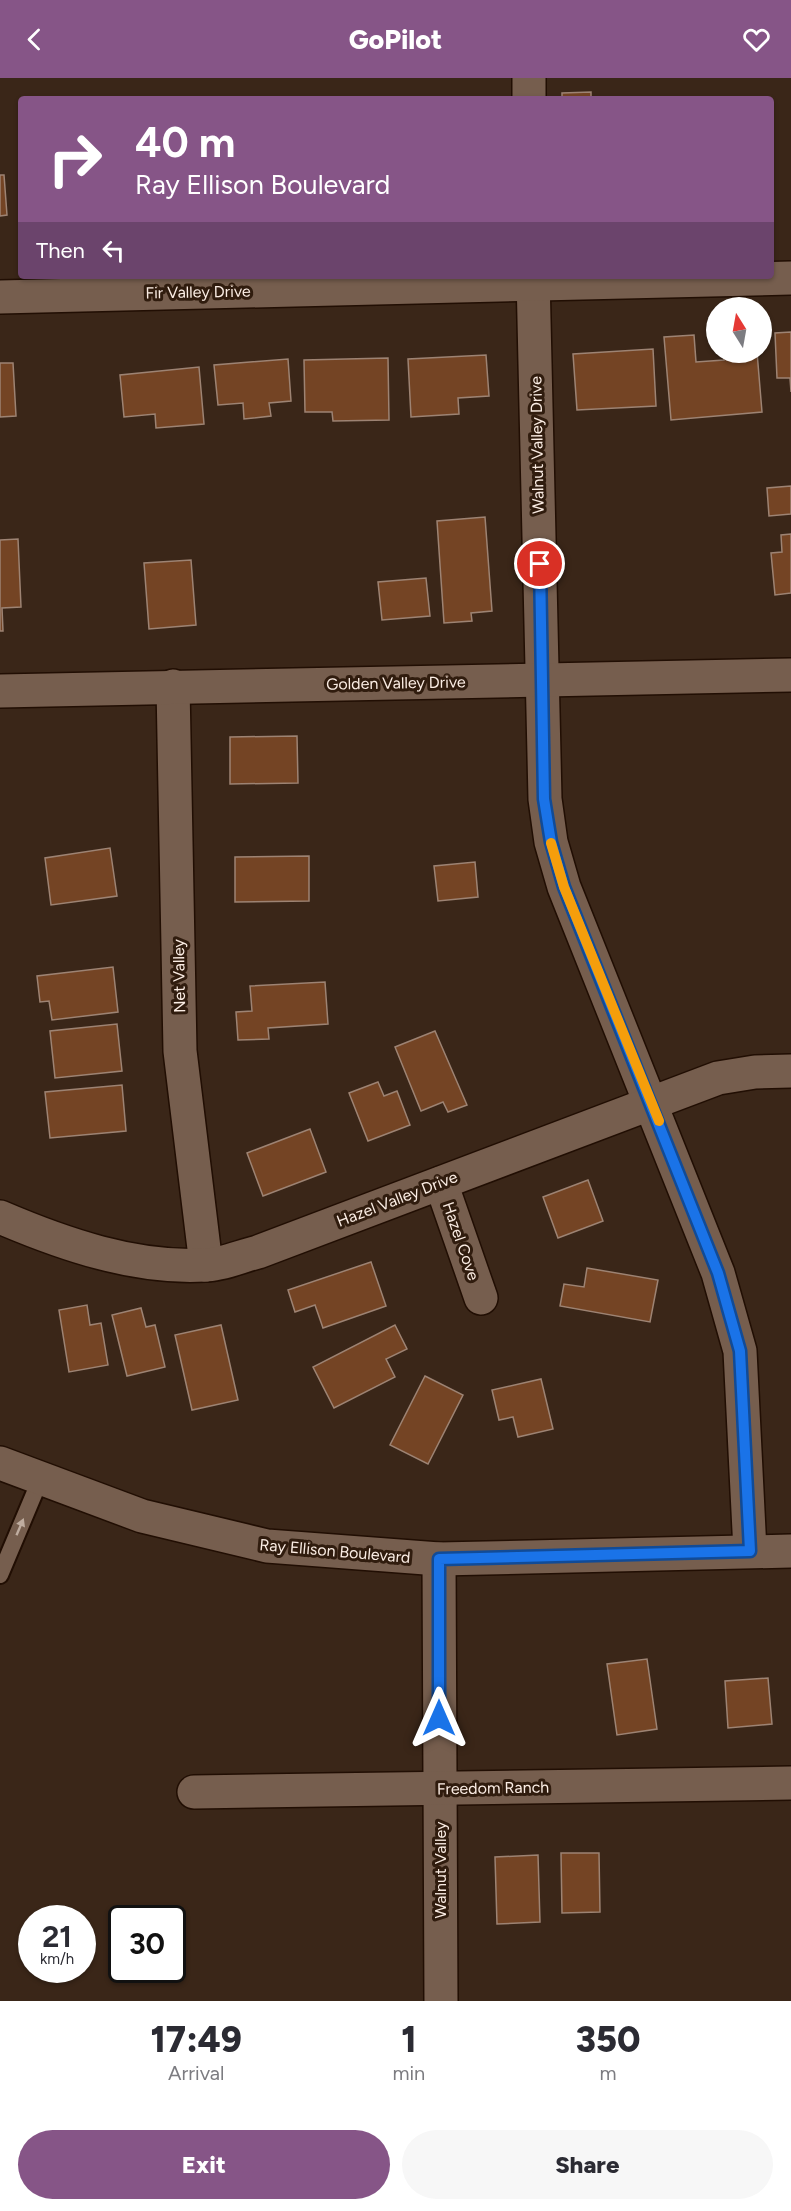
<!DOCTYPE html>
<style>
:root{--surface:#fff;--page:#f7f7f7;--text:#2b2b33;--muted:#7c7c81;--accent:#865587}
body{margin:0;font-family:Figtree,sans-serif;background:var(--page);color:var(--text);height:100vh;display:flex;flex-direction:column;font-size:22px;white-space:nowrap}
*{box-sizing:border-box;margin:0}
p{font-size:20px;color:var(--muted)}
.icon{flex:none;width:33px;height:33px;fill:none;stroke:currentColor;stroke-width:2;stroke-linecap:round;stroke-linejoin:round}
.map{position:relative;height:1923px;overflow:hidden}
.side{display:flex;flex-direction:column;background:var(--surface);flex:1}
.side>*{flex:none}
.guide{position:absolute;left:18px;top:18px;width:756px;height:183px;border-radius:6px;box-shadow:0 2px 4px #0004;background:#865587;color:#fff;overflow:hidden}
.needle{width:39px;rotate:349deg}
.controls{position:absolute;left:706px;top:219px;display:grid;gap:12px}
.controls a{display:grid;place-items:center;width:66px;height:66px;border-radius:50%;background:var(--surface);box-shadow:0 2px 4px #0004;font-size:30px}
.speed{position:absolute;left:18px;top:1827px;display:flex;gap:12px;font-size:30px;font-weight:700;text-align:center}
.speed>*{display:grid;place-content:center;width:78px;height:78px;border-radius:50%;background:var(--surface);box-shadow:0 2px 4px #0004;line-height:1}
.speed small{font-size:15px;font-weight:400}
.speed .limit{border:3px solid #111;border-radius:9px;background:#fff;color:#111}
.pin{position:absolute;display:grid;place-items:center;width:51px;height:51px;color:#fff;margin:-26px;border:3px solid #fff;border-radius:50%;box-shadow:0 2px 6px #0007}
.me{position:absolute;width:66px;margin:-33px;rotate:0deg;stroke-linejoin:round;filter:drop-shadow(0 0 4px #0008)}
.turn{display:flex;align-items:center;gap:21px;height:126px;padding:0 18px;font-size:27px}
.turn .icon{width:78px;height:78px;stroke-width:2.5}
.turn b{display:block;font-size:42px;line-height:51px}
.then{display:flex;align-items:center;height:57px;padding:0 18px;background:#0003;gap:12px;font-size:22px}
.eta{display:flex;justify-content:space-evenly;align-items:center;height:102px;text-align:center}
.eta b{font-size:36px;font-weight:800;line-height:42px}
.cta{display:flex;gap:12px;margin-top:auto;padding:12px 18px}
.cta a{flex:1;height:69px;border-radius:36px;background:var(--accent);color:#fff;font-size:24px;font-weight:800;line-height:69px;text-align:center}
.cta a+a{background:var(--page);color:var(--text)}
header{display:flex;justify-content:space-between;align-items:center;height:78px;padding:0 18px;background:var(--accent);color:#fff;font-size:27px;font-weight:800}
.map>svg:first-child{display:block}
.building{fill:#744424;stroke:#9d8373;stroke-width:1.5}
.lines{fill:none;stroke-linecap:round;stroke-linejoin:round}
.service-casing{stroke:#210e03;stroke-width:20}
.minor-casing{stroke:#210e03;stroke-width:36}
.secondary-casing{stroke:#210e03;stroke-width:36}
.service{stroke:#765e4e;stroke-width:16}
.minor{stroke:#765e4e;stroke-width:33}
.secondary{stroke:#765e4e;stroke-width:33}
.oneway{fill:#bfada0}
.route-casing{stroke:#114b97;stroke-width:15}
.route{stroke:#1a73e8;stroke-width:10}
.slow{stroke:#f59e0b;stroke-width:10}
.labels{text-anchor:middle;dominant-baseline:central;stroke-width:6;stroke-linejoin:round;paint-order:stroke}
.street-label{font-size:16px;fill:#fbede4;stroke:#301c0e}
</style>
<header><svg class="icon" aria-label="back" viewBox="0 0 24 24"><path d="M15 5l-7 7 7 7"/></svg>GoPilot<svg class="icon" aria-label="heart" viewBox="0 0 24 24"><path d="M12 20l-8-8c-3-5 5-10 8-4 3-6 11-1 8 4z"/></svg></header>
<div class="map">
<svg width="791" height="1923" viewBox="0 0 791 1923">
<rect width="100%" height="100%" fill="#3a2618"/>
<!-- building -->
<g class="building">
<polygon points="591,14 591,21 562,21 562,15"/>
<polygon points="0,97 4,97 7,137 0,138"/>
<polygon points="791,254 791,314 790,300 777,300 775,255"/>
<polygon points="694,257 696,284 724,282 723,274 757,274 762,334 671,342 664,259"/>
<polygon points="653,271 656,328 577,332 573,276"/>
<polygon points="486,277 489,318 458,320 459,336 411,339 408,281"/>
<polygon points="388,280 389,342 333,343 332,334 305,334 304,282"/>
<polygon points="288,281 291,323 269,325 271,338 244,341 243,325 218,327 214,287"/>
<polygon points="0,285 13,285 16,338 0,339"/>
<polygon points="199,289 204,346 156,350 155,336 124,339 120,297"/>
<polygon points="791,408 791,436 769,438 767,410"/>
<polygon points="485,439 492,533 471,535 472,543 444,545 437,443"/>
<polygon points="791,456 791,515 775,517 771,475 782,474 781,457"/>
<polygon points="18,461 21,529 2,530 3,553 0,553 0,462"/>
<polygon points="191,482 196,547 149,551 144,485"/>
<polygon points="426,500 430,538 382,542 378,504"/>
<polygon points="297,658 298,705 230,706 230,659"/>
<polygon points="110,770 117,818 51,827 45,780"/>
<polygon points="309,778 309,823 235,824 235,779"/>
<polygon points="475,784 478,819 438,823 434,788"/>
<polygon points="113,889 118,934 52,942 49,923 40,924 37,898"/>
<polygon points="325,904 328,946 268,950 269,961 238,962 236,934 252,933 250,908"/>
<polygon points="117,946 122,993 55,1000 50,953"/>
<polygon points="435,953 467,1027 448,1034 443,1024 421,1033 395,969"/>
<polygon points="378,1004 384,1018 397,1013 410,1047 368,1063 349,1015"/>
<polygon points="122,1007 126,1053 50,1060 45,1014"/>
<polygon points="310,1051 326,1094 263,1118 247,1075"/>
<polygon points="588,1102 603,1143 558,1160 543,1119"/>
<polygon points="371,1184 386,1228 323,1250 315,1227 295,1234 288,1212"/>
<polygon points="587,1190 658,1202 650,1244 560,1228 564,1206 584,1209"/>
<polygon points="87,1227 90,1247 101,1245 108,1287 69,1294 59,1232"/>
<polygon points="141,1230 146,1249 155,1247 165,1289 127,1298 112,1237"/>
<polygon points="221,1247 238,1322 192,1332 175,1257"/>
<polygon points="395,1247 407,1271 386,1281 395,1299 334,1330 313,1289"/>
<polygon points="425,1298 463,1317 428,1386 390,1367"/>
<polygon points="541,1301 553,1351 518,1359 513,1339 499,1342 492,1312"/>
<polygon points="647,1581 657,1651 617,1657 607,1586"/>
<polygon points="768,1600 772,1646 728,1650 725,1603"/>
<polygon points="561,1775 599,1775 600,1834 562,1835"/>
<polygon points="538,1777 540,1844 497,1846 495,1779"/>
</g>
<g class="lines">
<defs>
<polyline id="service" points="0,1497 40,1402"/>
<g id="minor">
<polyline points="529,0 529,21"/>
<polyline points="533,198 545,721 551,764 564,809 718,1195 740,1273 750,1473"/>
<polyline points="0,219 791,200"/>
<polyline points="173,608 180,973 206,1187"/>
<polyline points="0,613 791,597"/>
<polyline points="441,1105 481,1220"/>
<path d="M0,1139C63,1166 135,1191 205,1187C222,1187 241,1178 258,1174L718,1000L755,994L791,993"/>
<polyline points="439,1481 441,1923"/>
<polyline points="194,1714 791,1705"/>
</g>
<polyline id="secondary" points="0,1385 142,1438 267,1468 439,1481 791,1473"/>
</defs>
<!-- service casing -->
<use href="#service" class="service-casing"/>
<!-- minor casing -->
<use href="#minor" class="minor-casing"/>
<!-- secondary casing -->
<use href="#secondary" class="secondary-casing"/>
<!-- service -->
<use href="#service" class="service"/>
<!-- minor -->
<use href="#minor" class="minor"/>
<!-- secondary -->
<use href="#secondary" class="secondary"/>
</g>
<!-- one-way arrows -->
<defs><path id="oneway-solid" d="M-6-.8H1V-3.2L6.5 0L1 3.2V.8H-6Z" transform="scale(1.5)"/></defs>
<use class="oneway" href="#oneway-solid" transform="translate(20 1449) rotate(-67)"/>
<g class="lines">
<defs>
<polyline id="route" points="439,1640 439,1481 750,1473 740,1273 718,1195 564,809 551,764 544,721 540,486"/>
</defs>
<!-- route casing -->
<use href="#route" class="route-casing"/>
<!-- route -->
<use href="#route" class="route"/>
<!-- slow -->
<polyline class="slow" points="551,765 564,809 659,1043"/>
</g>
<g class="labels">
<!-- street labels -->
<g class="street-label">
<text transform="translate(198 214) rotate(-1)">Fir Valley Drive</text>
<text transform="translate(537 367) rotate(-91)">Walnut Valley Drive</text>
<text transform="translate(396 605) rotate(-1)">Golden Valley Drive</text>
<text transform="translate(179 898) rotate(-91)">Net Valley</text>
<text transform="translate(397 1121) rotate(-21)">Hazel Valley Drive</text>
<text transform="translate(461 1163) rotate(71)">Hazel Cove</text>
<text transform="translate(335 1473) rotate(5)">Ray Ellison Boulevard</text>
<text transform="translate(493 1710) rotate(-1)">Freedom Ranch</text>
<text transform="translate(440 1792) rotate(-90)">Walnut Valley</text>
</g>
</g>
</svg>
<div class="controls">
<a><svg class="needle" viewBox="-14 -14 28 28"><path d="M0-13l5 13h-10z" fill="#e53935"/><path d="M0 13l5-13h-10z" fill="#7c7c81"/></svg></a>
</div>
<div class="speed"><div>21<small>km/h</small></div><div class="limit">30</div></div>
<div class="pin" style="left:540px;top:486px;background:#d93025"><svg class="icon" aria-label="arrive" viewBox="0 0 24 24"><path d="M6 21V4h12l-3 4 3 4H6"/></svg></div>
<svg class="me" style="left:439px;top:1640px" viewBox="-20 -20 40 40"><path d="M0-17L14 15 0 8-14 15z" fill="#1a73e8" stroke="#fff" stroke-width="4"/></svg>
<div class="guide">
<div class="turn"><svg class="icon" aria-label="right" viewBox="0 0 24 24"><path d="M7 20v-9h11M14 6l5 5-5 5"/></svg><div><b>40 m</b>Ray Ellison Boulevard</div></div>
<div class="then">Then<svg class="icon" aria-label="left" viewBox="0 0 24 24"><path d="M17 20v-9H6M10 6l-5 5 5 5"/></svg></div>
</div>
</div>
<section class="side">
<div class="eta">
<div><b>17:49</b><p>Arrival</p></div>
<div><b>1</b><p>min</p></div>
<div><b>350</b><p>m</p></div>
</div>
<div class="cta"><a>Exit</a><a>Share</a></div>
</section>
